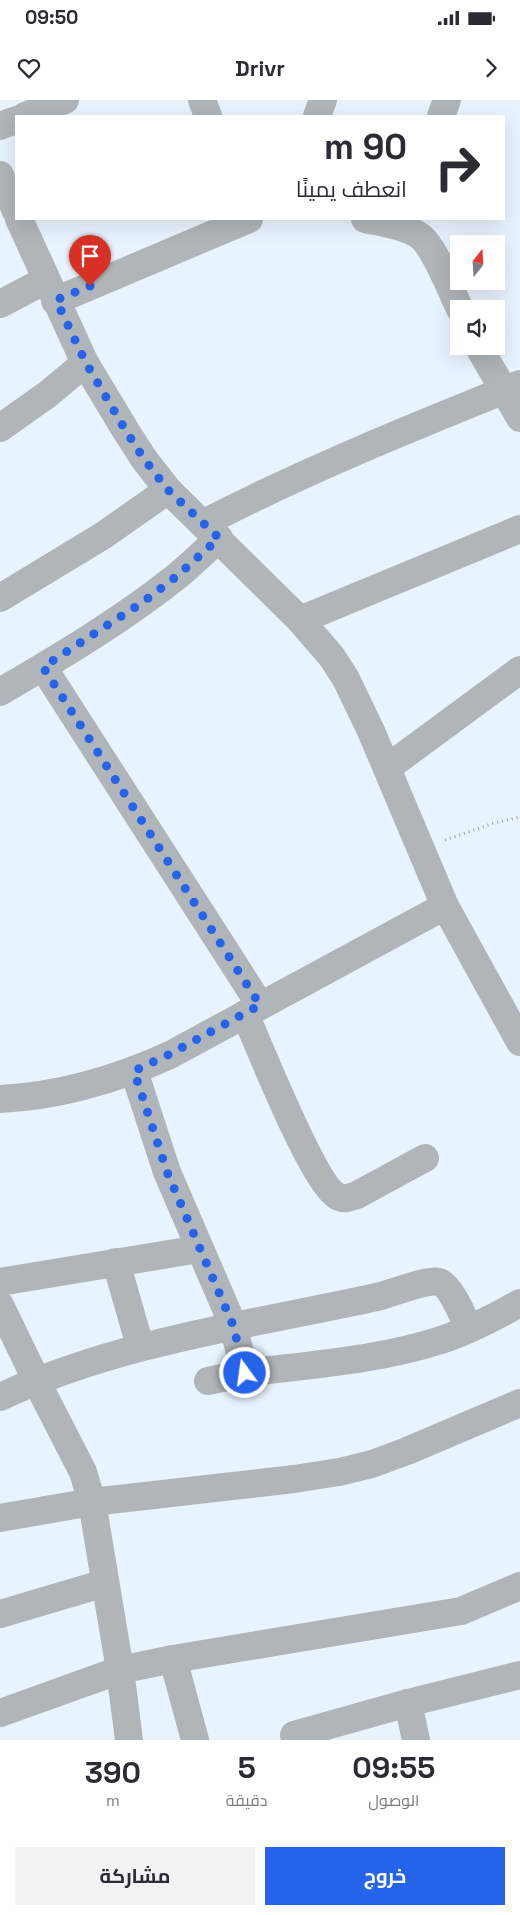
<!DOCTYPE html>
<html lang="ar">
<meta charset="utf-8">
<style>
:root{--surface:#fff;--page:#f2f2f3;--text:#2b2b33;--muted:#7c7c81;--accent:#2563eb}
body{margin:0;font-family:"Space Grotesk",Cairo,sans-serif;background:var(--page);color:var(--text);direction:rtl;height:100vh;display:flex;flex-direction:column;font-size:19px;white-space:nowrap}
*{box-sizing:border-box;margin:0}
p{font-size:16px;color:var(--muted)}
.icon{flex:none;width:28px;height:28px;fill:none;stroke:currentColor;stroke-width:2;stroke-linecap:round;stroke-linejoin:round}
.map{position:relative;height:1640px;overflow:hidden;direction:ltr}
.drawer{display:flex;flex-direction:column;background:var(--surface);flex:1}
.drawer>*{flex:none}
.top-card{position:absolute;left:15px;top:15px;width:490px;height:105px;border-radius:0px;box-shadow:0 5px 20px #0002;direction:rtl;background:#fff;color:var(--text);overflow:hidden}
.needle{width:32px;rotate:17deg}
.tools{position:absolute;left:450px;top:135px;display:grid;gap:10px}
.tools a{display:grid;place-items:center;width:55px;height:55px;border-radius:0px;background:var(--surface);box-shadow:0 5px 20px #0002;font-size:25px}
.pin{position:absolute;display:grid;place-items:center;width:42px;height:42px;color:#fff;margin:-51px -21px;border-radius:50% 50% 50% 0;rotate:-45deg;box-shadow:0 0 5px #0007}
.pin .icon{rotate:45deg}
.me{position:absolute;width:55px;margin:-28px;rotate:346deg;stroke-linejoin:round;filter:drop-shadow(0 0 4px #0008)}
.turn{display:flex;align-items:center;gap:18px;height:105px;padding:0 15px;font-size:22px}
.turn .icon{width:65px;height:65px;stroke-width:2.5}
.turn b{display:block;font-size:35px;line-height:42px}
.eta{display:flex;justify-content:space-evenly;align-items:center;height:85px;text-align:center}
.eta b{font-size:30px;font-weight:700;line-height:35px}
.button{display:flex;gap:10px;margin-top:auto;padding:10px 15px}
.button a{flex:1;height:58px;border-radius:0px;background:var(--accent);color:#fff;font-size:20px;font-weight:700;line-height:58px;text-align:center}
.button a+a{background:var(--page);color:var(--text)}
.status{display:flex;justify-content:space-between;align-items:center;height:35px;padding:0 25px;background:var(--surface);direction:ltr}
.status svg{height:14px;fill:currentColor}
header{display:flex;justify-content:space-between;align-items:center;height:65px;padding:0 15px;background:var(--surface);font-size:22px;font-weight:700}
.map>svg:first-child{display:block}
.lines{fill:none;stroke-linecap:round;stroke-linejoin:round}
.path{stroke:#99a0a9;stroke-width:3;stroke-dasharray:1 4;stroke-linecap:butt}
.minor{stroke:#b0b5b9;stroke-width:28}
.route{stroke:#2563eb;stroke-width:9;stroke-dasharray:0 16.2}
</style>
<div class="status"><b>09:50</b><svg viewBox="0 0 49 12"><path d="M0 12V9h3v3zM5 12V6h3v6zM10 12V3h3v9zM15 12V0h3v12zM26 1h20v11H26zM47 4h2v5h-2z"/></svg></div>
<header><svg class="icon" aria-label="forward" viewBox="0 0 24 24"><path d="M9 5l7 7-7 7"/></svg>Drivr<svg class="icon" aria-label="heart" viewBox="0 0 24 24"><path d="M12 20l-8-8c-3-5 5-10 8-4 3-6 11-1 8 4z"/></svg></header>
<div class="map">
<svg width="520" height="1640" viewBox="0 0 520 1640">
<rect width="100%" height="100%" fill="#e9f3fe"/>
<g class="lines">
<!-- path -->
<polyline class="path" points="445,740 494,723 520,717"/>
<!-- minor -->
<g class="minor">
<polyline points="202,0 208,16"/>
<polyline points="25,16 65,0"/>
<polyline points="317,16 323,0"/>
<polyline points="441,16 447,0"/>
<polyline points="0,26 16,20"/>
<polyline points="0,75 16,111"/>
<polyline points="19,119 85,263 126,331 144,359 168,390 300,520 332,557 346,579 371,631 445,806 520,942"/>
<path d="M365,119C383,123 407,126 421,137C435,148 451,191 460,209"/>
<polyline points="55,201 249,119"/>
<polyline points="0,204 46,180"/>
<polyline points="478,246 520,318"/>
<polyline points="0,328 48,294 85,263"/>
<path d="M204,423C307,370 413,327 520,284"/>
<polyline points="0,498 104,435 168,390"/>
<polyline points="300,520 520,429"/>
<polyline points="43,567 260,905"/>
<path d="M0,592C60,557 122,520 176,477C191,465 205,451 219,438"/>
<polyline points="387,668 520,570"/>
<path d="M245,914C258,943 315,1088 339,1097C345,1100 351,1097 357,1095L425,1058"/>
<polyline points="134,971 167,1072 233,1225 245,1273 208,1281"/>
<path d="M0,999C60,996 115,980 170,955L445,806"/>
<polyline points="116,1162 140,1246"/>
<polyline points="0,1182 199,1149"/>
<polyline points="0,1205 43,1294 83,1372 92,1402 120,1570 129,1640"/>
<path d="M245,1273C308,1265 380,1260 441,1240C469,1231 495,1217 520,1203"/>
<path d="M0,1297C122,1241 248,1225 377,1197C390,1194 430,1178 439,1182C451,1186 464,1218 469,1229"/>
<polyline points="0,1418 92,1402 294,1379 339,1372 372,1364 407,1351 520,1303"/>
<polyline points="0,1514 105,1483"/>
<polyline points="173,1559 195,1640"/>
<polyline points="408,1603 416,1640"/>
<polyline points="0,1613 120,1570 173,1559 461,1511 520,1486"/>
<polyline points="294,1635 408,1603 520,1575"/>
</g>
</g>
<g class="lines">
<!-- route -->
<polyline class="route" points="90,186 56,200 86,263 126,331 144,359 168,390 219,438 177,476 143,502 43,567 260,905 170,954 134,971 167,1072 233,1225 245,1273"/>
</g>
</svg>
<div class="tools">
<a><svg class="needle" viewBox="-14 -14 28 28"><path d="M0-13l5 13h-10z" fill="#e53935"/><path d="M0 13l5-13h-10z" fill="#7c7c81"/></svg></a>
<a><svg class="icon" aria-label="sound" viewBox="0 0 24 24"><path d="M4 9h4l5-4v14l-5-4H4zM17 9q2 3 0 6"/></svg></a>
</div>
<div class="pin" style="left:90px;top:186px;background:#d93025"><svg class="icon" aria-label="arrive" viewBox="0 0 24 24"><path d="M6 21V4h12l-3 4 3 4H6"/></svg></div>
<svg class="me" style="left:245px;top:1273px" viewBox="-20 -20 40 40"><circle r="17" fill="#2563eb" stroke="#fff" stroke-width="3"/><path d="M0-11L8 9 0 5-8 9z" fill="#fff"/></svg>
<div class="top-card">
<div class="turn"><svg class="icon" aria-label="right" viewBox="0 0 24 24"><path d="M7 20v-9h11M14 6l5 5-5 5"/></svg><div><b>90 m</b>انعطف يمينًا</div></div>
</div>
</div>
<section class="drawer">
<div class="eta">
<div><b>09:55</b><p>الوصول</p></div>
<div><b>5</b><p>دقيقة</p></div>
<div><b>390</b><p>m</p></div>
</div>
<div class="button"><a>خروج</a><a>مشاركة</a></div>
</section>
